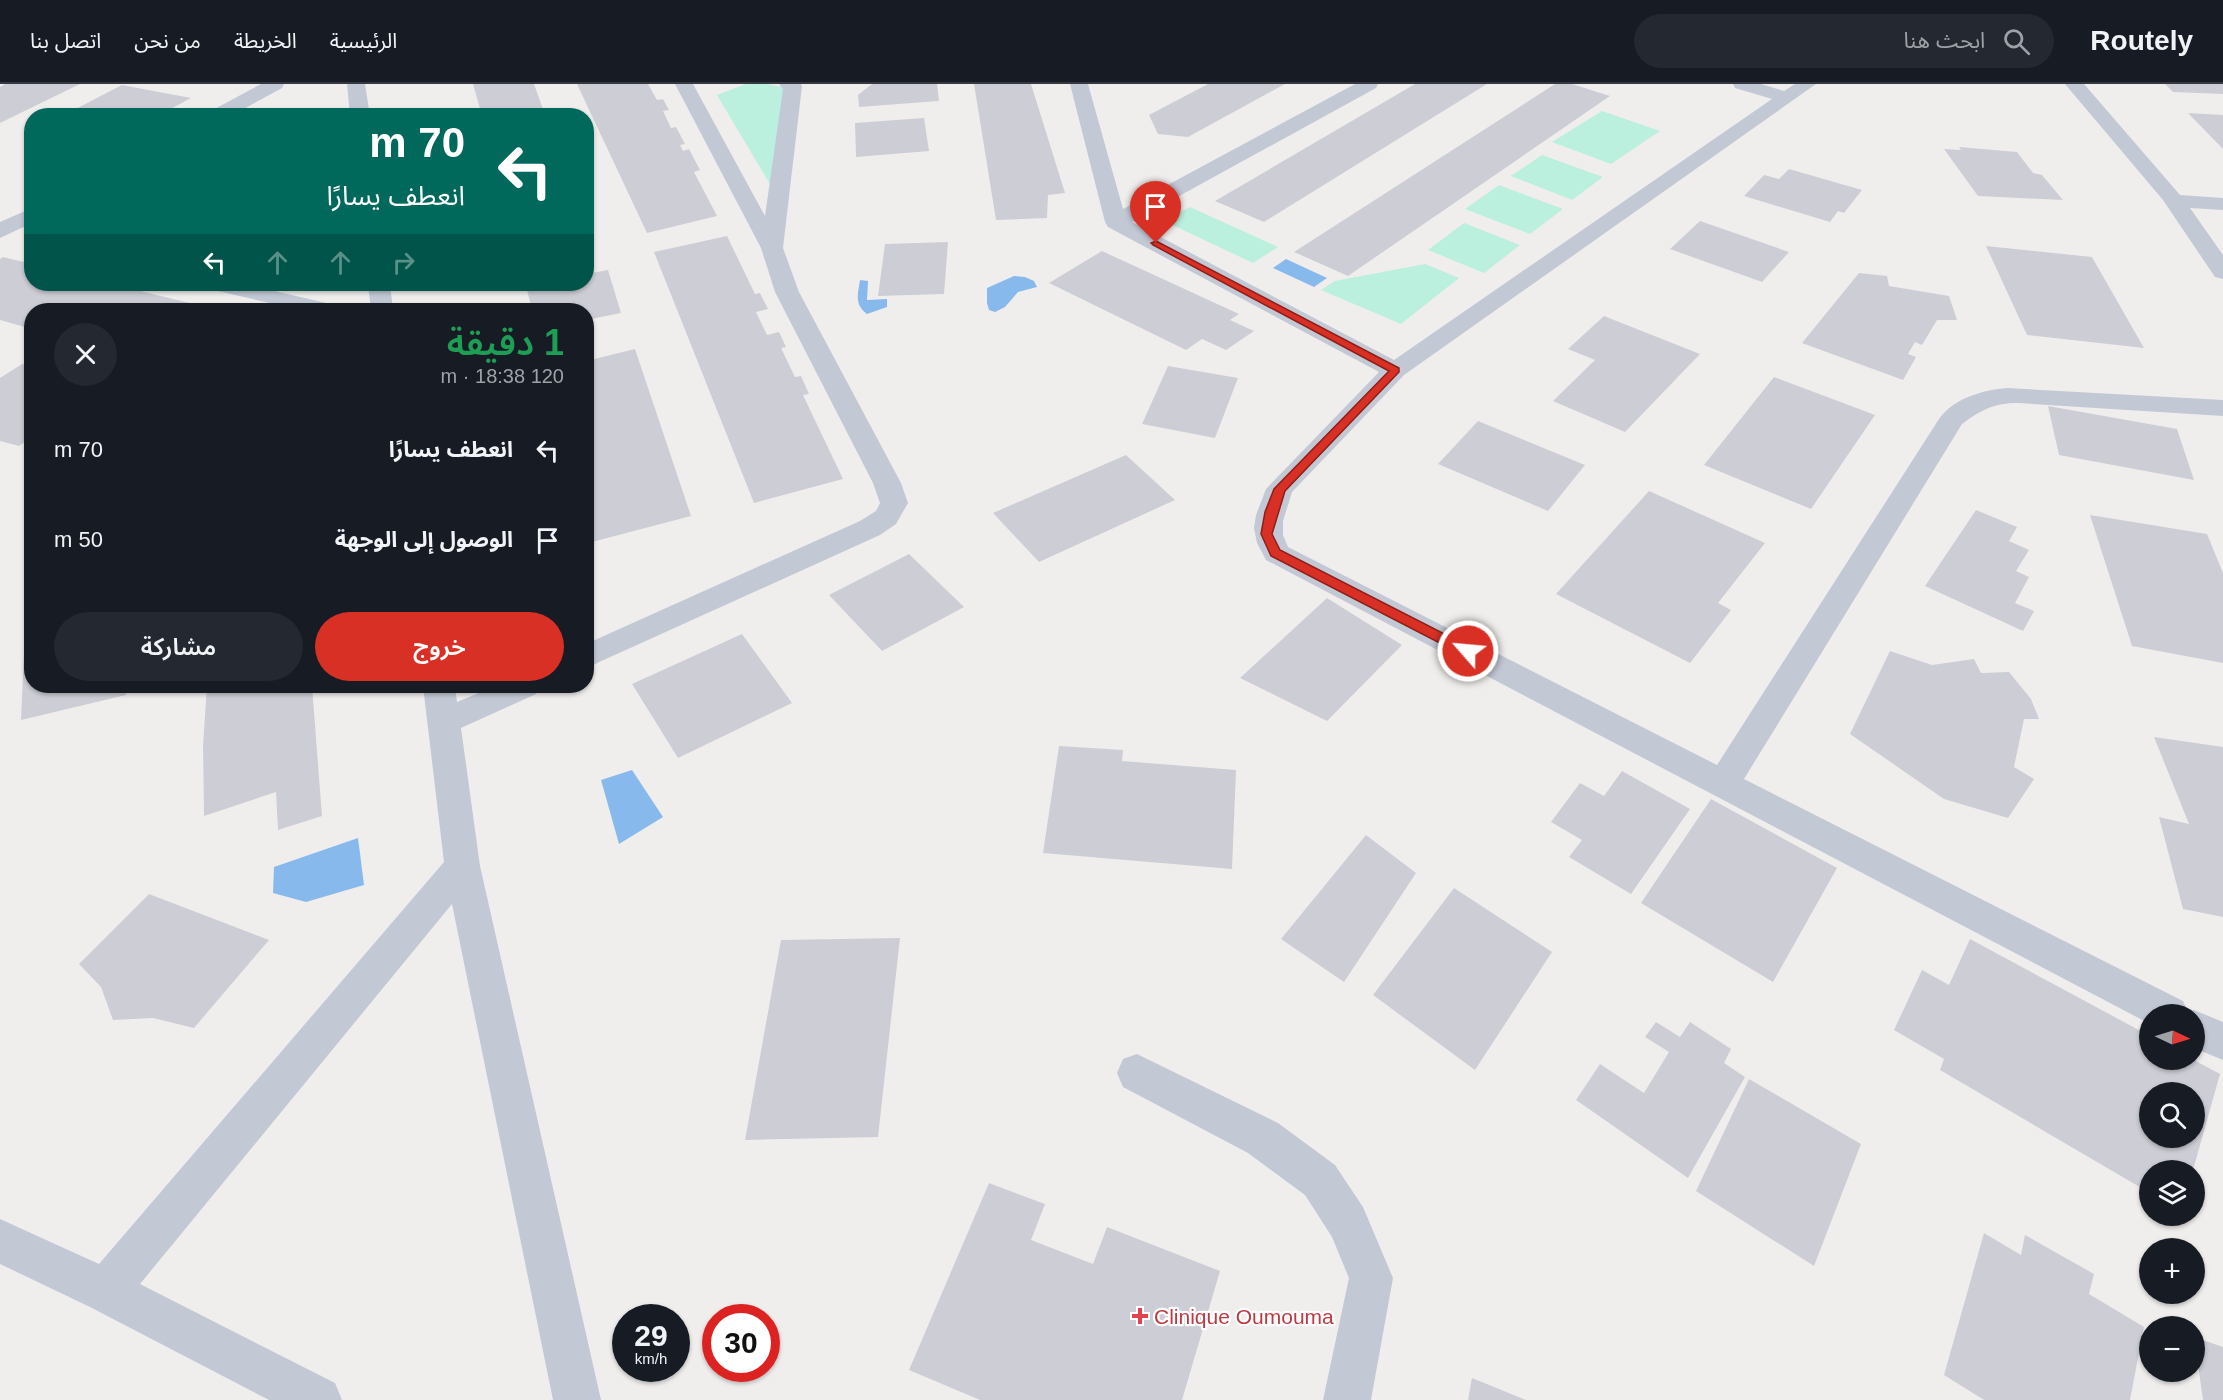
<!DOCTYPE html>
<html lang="ar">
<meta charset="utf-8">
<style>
:root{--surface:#171b24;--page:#242831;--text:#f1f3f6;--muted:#9ea1a6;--line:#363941;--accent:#d93025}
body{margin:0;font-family:Helvetica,"Noto Sans Arabic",sans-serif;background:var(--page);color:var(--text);direction:rtl;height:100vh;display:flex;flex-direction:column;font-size:22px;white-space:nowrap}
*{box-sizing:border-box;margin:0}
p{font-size:20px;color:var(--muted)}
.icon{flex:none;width:33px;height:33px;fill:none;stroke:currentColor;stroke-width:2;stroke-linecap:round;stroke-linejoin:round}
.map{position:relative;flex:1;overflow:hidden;direction:ltr}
.panel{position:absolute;left:24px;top:219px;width:570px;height:390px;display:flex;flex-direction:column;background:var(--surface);border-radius:24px;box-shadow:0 2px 4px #0004;direction:rtl}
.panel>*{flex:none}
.hud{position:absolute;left:24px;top:24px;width:570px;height:183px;border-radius:24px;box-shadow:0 2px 4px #0004;direction:rtl;background:#00695c;color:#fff;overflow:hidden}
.needle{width:39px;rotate:94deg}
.tools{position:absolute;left:2139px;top:920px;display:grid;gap:12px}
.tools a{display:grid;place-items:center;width:66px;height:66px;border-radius:50%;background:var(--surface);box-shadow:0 2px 4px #0004;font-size:30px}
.speed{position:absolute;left:612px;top:1220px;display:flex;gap:12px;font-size:30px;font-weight:700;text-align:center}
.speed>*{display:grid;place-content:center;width:78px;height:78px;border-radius:50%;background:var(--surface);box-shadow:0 2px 4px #0004;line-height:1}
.speed small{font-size:15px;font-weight:400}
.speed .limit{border:9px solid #d22;background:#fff;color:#111}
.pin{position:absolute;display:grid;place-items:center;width:51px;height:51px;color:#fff;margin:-62px -26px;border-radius:50% 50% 50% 0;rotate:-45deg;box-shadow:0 0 6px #0007}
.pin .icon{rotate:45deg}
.me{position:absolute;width:66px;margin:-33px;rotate:297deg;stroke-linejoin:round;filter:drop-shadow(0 0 4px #0008)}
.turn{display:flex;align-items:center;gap:21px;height:126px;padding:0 30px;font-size:27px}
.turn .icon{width:78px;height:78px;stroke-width:2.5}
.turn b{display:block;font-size:42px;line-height:51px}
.lanes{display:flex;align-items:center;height:57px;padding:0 30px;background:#0003;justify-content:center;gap:30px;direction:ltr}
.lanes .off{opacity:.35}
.round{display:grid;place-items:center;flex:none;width:63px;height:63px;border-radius:32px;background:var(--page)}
.headline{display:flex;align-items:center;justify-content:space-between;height:102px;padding:0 30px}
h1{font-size:36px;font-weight:600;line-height:45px;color:#1e9e55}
.cta{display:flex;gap:12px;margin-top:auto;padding:12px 30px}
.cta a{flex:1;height:69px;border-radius:36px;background:var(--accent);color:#fff;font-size:24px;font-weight:600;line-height:69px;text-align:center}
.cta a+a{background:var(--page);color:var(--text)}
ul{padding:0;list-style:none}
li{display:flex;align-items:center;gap:18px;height:90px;padding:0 30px}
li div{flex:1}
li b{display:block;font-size:22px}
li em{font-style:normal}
header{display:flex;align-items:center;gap:36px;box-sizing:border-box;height:84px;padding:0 30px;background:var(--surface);border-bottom:2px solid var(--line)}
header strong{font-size:28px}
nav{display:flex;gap:33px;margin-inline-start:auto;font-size:21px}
.search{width:420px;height:54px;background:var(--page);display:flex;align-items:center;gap:15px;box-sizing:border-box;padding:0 21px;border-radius:33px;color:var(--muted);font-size:22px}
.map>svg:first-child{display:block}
.green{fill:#bbefde}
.water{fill:#87b9ec}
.building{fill:#cdced5;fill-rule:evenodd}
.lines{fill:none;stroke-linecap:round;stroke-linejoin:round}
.minor{fill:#c3c8d5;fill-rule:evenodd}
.route{fill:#d93025;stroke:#8d1f18;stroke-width:1.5}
.health-dot{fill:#e0444e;stroke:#fff;stroke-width:2}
.labels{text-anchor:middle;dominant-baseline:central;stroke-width:4.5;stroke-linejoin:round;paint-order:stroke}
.near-health-label{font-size:21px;fill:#be3a42;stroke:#fff;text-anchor:start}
</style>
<header>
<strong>Routely</strong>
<div class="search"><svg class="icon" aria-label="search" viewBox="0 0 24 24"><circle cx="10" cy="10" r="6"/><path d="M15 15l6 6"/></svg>ابحث هنا</div>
<nav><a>الرئيسية</a><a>الخريطة</a><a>من نحن</a><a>اتصل بنا</a></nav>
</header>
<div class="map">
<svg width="2223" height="1316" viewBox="0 0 2223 1316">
<rect width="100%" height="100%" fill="#f0eeed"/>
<!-- green -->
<g class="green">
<polygon points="746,0 768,0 786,4 774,107 717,11"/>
<polygon points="1602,27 1660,47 1611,80 1552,58"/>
<polygon points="1542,71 1603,93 1572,116 1511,92"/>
<polygon points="1499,101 1563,125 1530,150 1465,125"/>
<polygon points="1190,123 1278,163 1253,179 1164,137"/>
<polygon points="1464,139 1520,161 1484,189 1428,166"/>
<polygon points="1425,180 1459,194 1401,240 1321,206 1335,197"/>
</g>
<!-- water -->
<g class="water">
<polygon points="1286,175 1327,194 1314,203 1273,184"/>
<polygon points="1014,192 1025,193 1034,197 1037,203 1018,208 1005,223 995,228 989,226 987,219 987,204"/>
<path d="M860,196L868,197L867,216L887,215V223L867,230C854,220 858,210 860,196Z"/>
<polygon points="632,686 663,733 619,760 601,696"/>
<polygon points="358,754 364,801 306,818 273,809 274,783"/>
</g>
<!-- building -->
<g class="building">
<polygon points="5,0 80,0 0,39 0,3"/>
<polygon points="473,0 534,0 544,28 527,32 482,32"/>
<polygon points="577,0 648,0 657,16 663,15 669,26 663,27 671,44 676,43 685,60 680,61 683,67 689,65 700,86 694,88 717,132 647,149"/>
<polygon points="872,0 937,0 939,17 859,23 858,11"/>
<polygon points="974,0 1031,0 1065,109 1048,111 1047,134 996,136"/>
<polygon points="1208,0 1285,0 1188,53 1158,50 1149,31"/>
<polygon points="1415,0 1487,0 1264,138 1215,117"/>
<polygon points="1555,0 1572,0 1610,12 1348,192 1294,168"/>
<polygon points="2165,0 2223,0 2223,10 2173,8"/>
<polygon points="122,1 191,14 158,32 62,32"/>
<polygon points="2188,29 2223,31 2223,65"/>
<polygon points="924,34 929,67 856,73 855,39"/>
<polygon points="1959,63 2017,68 2033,89 2042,91 2063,116 1978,112 1944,65 1961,66"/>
<polygon points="1789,85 1862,106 1844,129 1838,127 1830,138 1744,112 1764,91 1779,95"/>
<polygon points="1700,137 1789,168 1762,198 1670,165"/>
<polygon points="727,152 755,210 760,209 768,225 756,228 767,251 779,248 786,263 781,264 795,293 801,292 809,310 803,311 843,395 754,419 654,168"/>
<polygon points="948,158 944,210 878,212 885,160"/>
<polygon points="1986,162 2092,173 2144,264 2027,251"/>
<polygon points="1102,167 1239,230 1230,236 1254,247 1226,266 1202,255 1186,266 1049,199"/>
<polygon points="3,173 32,180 32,200 111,200 190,219 178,226 32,226 32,245 0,236 0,175"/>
<polygon points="608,186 621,229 586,236 586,226 532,226 526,202 540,200 586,200 586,190"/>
<polygon points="1859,189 1887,192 1889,202 1949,212 1957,236 1937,236 1922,261 1915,258 1908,270 1916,273 1903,296 1802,259"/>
<polygon points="1604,232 1700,270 1625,348 1553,317 1595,276 1568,265"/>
<polygon points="635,265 691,432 592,458 586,436 586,277"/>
<polygon points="22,280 32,282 32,353 19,362 0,357 0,294"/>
<polygon points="1168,282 1238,294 1215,354 1142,340"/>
<polygon points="1774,293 1875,331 1811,425 1704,381"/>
<polygon points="2048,322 2177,345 2194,396 2059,371"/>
<polygon points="1478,337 1585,381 1548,427 1438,380"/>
<polygon points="1126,371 1175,416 1039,478 993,429"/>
<polygon points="1649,407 1765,459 1718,519 1731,526 1690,579 1556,510"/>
<polygon points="1976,426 2017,443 2009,457 2029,466 2016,487 2029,493 2015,519 2034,527 2023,547 1925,502"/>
<polygon points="2090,431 2207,450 2223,489 2223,579 2132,562"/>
<polygon points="909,470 964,523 882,567 829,511"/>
<polygon points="1327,514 1402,561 1327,637 1240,594"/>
<polygon points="30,520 32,602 127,602 126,611 21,636 24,568"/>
<polygon points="742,550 792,619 678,674 632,600"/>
<polygon points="1890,567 1932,581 1974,575 1981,589 2009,588 2031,615 2039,635 2024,635 2014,683 2034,695 2008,734 1944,715 1850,650"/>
<polygon points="207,602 312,602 322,732 278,746 276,708 204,732 203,662"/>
<polygon points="2154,653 2223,663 2223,833 2183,825 2159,733 2189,740"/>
<polygon points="1059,662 1123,666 1122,677 1236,686 1232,785 1043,769"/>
<polygon points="1622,687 1690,725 1631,810 1569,773 1582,756 1551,738 1580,699 1604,712"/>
<polygon points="1711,715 1837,784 1773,898 1641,819"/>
<polygon points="1366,751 1416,789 1344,898 1281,855"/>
<polygon points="1454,804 1552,868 1475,986 1373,911"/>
<polygon points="149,810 269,856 194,944 153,934 113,936 101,903 79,880"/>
<polygon points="900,854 878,1053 745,1056 781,856"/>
<path d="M1970,855L2150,952V975H2192L2220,990L2193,1086H2150V1109L1940,986L1944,975L1894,946L1922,886L1949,901ZM2150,1008H2194V1053H2150Z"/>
<polygon points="1656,938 1680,953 1690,938 1731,965 1724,979 1745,993 1688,1094 1576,1016 1600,980 1644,1009 1669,968 1645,953"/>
<polygon points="1749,995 1861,1060 1814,1182 1696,1107"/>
<polygon points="989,1099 1045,1120 1031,1156 1093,1180 1107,1143 1220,1187 1182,1316 980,1316 909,1286"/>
<polygon points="1984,1149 2021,1171 2025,1151 2094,1190 2089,1210 2144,1243 2130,1316 1984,1316 1944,1291"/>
<polygon points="2194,1253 2223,1263 2223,1316 2203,1316"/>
<polygon points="1472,1294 1526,1316 1468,1316"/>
</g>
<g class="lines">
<!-- minor -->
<g class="minor">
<polygon points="261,0 284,0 282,4 231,32 207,32 209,28"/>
<polygon points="347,0 365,0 370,32 350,32"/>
<polygon points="675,0 693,0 765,132 783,5 779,0 801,0 802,2 783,164 799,208 901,399 908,419 896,440 880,451 586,584 586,560 860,437 876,427 880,419 873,399 775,208 761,164"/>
<path d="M1070,0H1088L1123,125L1355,0H1378L1376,4L1132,138L1394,276L1772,15L1735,4L1733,0H1761L1784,7L1795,0H1816L1404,291L1292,408L1283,437V451L1288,463L1717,681L1939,335C1954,314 1983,306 2007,304L2223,316V332L2018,319C1994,319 1981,326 1962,340L1744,695L2183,917L2188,928L2194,926L2223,938V976L2194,964V930H2150V940L1266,476L1257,459L1254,444L1256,431L1266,405L1379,288L1108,143L1105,138Z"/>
<polygon points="2065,0 2084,0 2180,111 2223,114 2223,126 2190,124 2223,171 2223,195 2215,193 2163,116"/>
<polygon points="32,124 32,139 0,154 0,138"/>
<polygon points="206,200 244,200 335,221 339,226 300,226 209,205"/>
<polygon points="368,200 390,200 393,226 371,226"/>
<polygon points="423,602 455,602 457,618 496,602 541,602 536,610 461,644 480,782 601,1316 553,1316 452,820 140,1200 335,1299 342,1316 269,1316 90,1223 0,1180 0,1135 99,1180 444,778"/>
<polygon points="1137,970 1278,1039 1335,1081 1363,1123 1393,1194 1371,1316 1323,1316 1349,1194 1332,1153 1305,1111 1248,1069 1123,1003 1117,989 1123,975"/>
</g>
</g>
<!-- route -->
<polygon class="route" points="1156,157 1399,284 1399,288 1285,407 1272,450 1280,466 1472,564 1474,567 1472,571 1463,571 1271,472 1261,450 1265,428 1274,405 1389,287 1153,161 1151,159"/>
<!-- markers -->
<path class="health-dot" d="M1137 1223h6v6h6v6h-6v6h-6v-6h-6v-6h6z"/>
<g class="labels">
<!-- near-health labels -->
<g class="near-health-label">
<text x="1154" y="1232">Clinique Oumouma</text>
</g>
</g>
</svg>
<div class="tools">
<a><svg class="needle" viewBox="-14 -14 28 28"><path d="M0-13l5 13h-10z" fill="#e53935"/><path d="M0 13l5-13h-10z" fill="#9ea1a6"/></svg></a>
<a><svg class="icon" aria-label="search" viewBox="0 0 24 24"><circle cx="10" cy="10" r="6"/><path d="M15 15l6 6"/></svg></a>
<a><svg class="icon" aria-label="layers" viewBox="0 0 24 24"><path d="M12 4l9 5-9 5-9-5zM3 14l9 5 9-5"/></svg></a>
<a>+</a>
<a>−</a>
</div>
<div class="speed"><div>29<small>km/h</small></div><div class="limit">30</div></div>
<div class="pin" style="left:1156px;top:159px;background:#d93025"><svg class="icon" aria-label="arrive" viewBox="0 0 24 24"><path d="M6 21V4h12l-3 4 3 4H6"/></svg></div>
<svg class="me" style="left:1468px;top:567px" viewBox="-20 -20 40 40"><circle r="17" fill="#d93025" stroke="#fff" stroke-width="3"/><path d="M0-11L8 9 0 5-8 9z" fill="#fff"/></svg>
<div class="hud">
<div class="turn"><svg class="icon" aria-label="left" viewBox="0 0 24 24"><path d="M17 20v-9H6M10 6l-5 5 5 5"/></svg><div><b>70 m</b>انعطف يسارًا</div></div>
<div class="lanes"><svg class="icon" aria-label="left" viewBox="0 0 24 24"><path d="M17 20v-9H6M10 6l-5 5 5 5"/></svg><svg class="icon off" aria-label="ahead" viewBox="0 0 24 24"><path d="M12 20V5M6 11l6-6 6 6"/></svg><svg class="icon off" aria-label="ahead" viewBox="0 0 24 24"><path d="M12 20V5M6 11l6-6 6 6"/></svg><svg class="icon off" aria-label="right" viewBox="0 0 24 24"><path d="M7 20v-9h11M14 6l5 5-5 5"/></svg></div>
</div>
<section class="panel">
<div class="headline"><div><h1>1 دقيقة</h1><p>120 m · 18:38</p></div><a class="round"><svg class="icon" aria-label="close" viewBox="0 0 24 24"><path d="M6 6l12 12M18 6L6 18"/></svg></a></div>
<ul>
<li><svg class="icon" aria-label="left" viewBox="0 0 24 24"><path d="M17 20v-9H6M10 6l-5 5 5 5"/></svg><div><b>انعطف يسارًا</b></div><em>70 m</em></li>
<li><svg class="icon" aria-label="arrive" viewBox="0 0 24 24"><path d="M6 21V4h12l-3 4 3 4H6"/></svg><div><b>الوصول إلى الوجهة</b></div><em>50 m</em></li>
</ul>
<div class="cta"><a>خروج</a><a>مشاركة</a></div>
</section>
</div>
